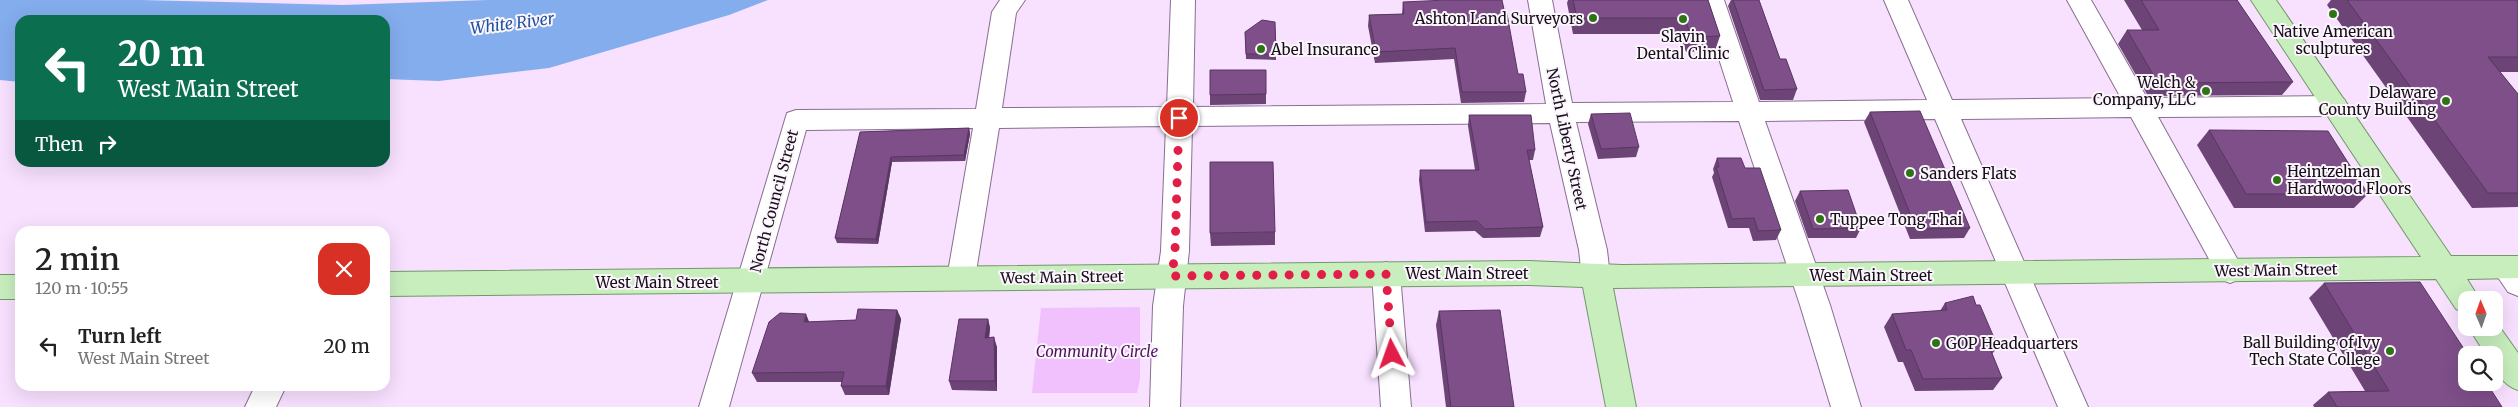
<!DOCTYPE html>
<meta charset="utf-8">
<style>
:root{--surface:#fff;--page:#f2f2f2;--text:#222;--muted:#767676}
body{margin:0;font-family:Merriweather,serif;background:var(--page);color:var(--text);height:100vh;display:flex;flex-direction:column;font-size:19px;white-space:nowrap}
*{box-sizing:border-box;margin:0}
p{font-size:16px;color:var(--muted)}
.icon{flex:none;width:28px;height:28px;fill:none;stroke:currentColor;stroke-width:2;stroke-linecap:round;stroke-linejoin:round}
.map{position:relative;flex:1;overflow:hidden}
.panel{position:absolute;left:15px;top:226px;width:375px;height:165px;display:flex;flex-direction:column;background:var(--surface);border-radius:15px;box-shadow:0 5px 20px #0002}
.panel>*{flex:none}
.hud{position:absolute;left:15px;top:15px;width:375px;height:152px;border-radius:15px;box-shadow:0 5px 20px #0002;background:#0b6e4f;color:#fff;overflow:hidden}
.needle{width:32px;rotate:358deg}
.tools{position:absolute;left:2458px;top:291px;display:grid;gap:10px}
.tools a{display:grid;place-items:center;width:45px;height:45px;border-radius:10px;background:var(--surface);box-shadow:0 5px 20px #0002;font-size:25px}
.pin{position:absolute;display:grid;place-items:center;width:42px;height:42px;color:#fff;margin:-21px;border:2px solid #fff;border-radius:50%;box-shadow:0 1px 5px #0007}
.me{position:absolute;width:55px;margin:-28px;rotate:356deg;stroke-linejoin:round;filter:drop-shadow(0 0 4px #0008)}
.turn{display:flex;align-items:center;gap:18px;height:105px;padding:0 20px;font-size:22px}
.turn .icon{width:65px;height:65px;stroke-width:2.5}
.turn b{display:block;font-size:35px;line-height:42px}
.then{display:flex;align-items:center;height:48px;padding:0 20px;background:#0003;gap:10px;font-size:19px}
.round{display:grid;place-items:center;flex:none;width:52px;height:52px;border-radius:15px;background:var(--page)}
.headline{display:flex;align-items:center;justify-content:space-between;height:85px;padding:0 20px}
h1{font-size:30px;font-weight:600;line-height:38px}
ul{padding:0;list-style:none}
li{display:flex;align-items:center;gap:15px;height:70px;padding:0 20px}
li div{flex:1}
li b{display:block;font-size:19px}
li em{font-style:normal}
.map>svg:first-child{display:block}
.green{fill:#f0c1fc}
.water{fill:#84adee}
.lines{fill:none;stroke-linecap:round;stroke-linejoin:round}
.minor-casing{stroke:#896e90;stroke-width:2}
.major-casing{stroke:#729868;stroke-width:2}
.minor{fill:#fff;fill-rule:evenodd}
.major{fill:#c8eebe;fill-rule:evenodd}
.wall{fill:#6c4476}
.shaded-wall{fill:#583760}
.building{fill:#7e4f89;stroke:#583760}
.route{stroke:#e11d48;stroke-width:9;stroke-dasharray:0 16.2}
.poi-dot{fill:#2e7416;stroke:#fbf5fc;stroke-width:2}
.labels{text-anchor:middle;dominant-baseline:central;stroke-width:4;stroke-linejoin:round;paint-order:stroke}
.poi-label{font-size:15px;fill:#180d1a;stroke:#fbf5fc;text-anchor:start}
.street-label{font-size:15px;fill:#180d1a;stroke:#fbf5fc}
.park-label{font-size:15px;font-style:italic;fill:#50105e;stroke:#fbf5fc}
.water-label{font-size:16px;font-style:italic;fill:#21529e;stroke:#fbf5fc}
</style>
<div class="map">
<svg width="2518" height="407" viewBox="0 0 2518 407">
<rect width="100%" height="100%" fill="#f8e0ff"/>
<!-- green -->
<polygon class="green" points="1140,307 1140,379 1137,393 1032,393 1041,308"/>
<!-- water -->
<polygon class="water" points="0,0 141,0 343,5 487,0 768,0 729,15 549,68 439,81 385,79 385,20 20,20 20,82 0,80"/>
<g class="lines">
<defs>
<g id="minor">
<polygon points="1000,0 1025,0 1016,13 1002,108 1167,107 1171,0 1195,0 1193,107 1546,104 1528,0 1552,0 1572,103 1733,102 1700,0 1724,0 1759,102 1927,100 1884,0 1908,0 1952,100 2121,98 2067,0 2091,0 2147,98 2335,96 2344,99 2348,106 2344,113 2335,116 2158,117 2244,271 2240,279 2230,283 2220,279 2131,117 1961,119 2088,407 2058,407 1935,119 1765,121 1830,305 1861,407 1831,407 1800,305 1739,121 1576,122 1607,250 1610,277 1606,285 1596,289 1586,285 1582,277 1579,250 1550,123 1192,126 1189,251 1183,306 1180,407 1150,407 1153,306 1161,251 1166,126 999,128 975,278 971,286 961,290 951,286 947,278 973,128 806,130 729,407 699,407 787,113 796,110 976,109 992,12"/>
<polygon points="2505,256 2515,259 2518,263 2518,296 2508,292 2491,267 2495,259"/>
<polygon points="1386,262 1396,266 1400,274 1411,407 1381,407 1372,274 1376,266"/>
<polygon points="255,386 286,386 276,407 245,407"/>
</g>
<g id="major">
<polygon points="2251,0 2276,0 2451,256 2518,256 2518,278 2467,279 2480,300 2466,300 2466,313 2456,309 2436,279 1613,288 1636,407 1606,407 1583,287 1529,285 385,296 385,272 1529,261 1622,265 2421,257"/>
<rect x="0" y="275" width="20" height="24"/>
<path d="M2494,319L2518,353V390C2503,385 2494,371 2494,355H2486L2469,328H2494Z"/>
</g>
</defs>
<!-- minor casing -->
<use href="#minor" class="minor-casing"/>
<!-- major casing -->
<use href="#major" class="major-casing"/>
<!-- minor -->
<use href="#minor" class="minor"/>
<!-- major -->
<use href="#major" class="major"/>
</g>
<!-- wall -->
<g class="wall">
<polygon points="1568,0 1708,0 1720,36 1715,51 1686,52 1680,34 1573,34 1567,3"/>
<polygon points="1731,0 1759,0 1780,59 1797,89 1793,100 1760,100 1728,6"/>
<polygon points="2124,0 2237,0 2293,82 2282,95 2148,96 2118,44 2127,30 2142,30"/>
<polygon points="2331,0 2518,0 2518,72 2500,72 2518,94 2518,207 2472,208 2327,5"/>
<polygon points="1403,2 1518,74 1526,92 1524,102 1461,103 1454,59 1375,63 1368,26 1369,15 1402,14"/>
<polygon points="1275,22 1276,60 1246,59 1245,32"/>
<polygon points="1266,70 1266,104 1210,105 1210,95"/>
<polygon points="1870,112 1970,228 1964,238 1910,239 1864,122"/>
<polygon points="1591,114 1639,147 1636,157 1598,159 1588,124"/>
<polygon points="1469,115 1535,150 1533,160 1529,160 1543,227 1540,237 1483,238 1475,231 1425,232 1419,180 1420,170 1475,170 1468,126"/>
<polygon points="969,128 970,134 965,161 892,162 878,244 837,243 835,238 860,132"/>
<polygon points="2209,130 2368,194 2354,208 2234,208 2197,145"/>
<polygon points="1717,158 1745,168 1781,230 1776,240 1753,241 1749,228 1728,228 1712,177 1714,173 1713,169"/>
<polygon points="1800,191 1861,228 1856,238 1808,238 1795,201"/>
<polygon points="1275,232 1275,245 1211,246 1210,233"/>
<polygon points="2324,283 2502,407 2314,407 2313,405 2328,392 2365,391 2309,298"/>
<polygon points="1945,303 1976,305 1998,347 1992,354 2002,378 1993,390 1915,391 1903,362 1898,362 1884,327 1892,314 1940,311"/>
<polygon points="897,310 901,319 889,395 845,395 841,386 842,382 757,382 752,373 809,322 856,320"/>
<polygon points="1439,311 1514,407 1446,407 1436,325"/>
<polygon points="988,319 990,328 989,338 997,347 997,391 952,390 949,381"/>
</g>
<!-- shaded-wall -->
<g class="shaded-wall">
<polygon points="969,128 970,134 965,161 964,155"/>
<polygon points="891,157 892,162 878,244 876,239"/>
<polygon points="897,310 901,319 889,395 886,386"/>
<polygon points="806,314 810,324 804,322"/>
<polygon points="988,319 990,328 988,347 985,338"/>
<polygon points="994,337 997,347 997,391 995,381"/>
</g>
<!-- building -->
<g class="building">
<polygon points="1447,0 1502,0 1505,14 1507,14 1518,74 1523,74 1526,92 1462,92 1455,48 1376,52 1369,15 1404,14 1403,2"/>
<polygon points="1573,0 1708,0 1720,36 1691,37 1685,18 1577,18"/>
<polygon points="1733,0 1759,0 1780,59 1786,59 1797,89 1764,90"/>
<polygon points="2141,0 2237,0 2293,82 2158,83 2127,30 2159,30"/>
<polygon points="2347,0 2518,0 2518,57 2488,57 2518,94 2518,193 2488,193"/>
<polygon points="1262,20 1275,22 1276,54 1246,54 1245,32"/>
<polygon points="1210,70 1266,70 1266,94 1210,95"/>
<polygon points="1920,111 1970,228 1916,229 1870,112"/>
<polygon points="1630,113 1639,147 1601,149 1591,114"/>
<polygon points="1469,115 1531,115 1535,150 1527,150 1543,227 1485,229 1477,221 1426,222 1420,170 1479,170"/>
<polygon points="969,128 964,155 891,157 876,239 835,238 860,132"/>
<polygon points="2209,130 2328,131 2368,194 2246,194"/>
<polygon points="1717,158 1741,158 1745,168 1760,168 1781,230 1758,231 1754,218 1732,219 1716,167 1719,167"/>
<polygon points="1210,162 1273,162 1275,232 1210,233"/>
<polygon points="1848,190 1861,228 1813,229 1800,191"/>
<polygon points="2420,282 2468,355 2466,355 2466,382 2486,382 2502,407 2337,407 2328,392 2389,391 2324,283"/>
<polygon points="1973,296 1976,305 1980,305 1998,347 1989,346 2002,378 1923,379 1911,350 1906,350 1892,314 1947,310 1945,303"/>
<polygon points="858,309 897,310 886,386 841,386 844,372 752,373 769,322 780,313 806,314 804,322 856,320"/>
<polygon points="1500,310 1514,407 1451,407 1439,311"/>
<polygon points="959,319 988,319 985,338 994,337 995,381 949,381"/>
</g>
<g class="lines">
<!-- route -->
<polyline class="route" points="1179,118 1175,251 1172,276 1386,274 1392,354"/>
</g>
<!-- markers -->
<g class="poi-dot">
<circle cx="2333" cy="14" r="5"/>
<circle cx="1593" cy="18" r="5"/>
<circle cx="1683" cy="19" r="5"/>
<circle cx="1261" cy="49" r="5"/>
<circle cx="2206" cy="91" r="5"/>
<circle cx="2446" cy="101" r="5"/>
<circle cx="1910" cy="173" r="5"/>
<circle cx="2277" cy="180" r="5"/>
<circle cx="1820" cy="219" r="5"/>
<circle cx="1936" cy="343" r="5"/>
<circle cx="2390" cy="351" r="5"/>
</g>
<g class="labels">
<!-- poi labels -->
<g class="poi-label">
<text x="1583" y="18" text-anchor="end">Ashton Land Surveyors</text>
<text x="2333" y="31" text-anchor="middle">Native American<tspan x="2333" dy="17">sculptures</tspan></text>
<text x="1683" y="36" text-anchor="middle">Slavin<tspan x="1683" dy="17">Dental Clinic</tspan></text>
<text x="1271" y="49">Abel Insurance</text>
<text x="2196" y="82" text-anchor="end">Welch &amp;<tspan x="2196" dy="17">Company, LLC</tspan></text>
<text x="2436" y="92" text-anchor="end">Delaware<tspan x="2436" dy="17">County Building</tspan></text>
<text x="2287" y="171">Heintzelman<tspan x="2287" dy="17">Hardwood Floors</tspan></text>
<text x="1920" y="173">Sanders Flats</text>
<text x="1830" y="219">Tuppee Tong Thai</text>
<text x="2380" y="342" text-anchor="end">Ball Building of Ivy<tspan x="2380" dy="17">Tech State College</tspan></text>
<text x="1946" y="343">GOP Headquarters</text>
</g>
<!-- street labels -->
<g class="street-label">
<text transform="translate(1567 139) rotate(78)">North Liberty Street</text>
<text transform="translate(774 201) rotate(-75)">North Council Street</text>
<text transform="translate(2276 270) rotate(-1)">West Main Street</text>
<text x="1467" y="273">West Main Street</text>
<text x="1871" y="275">West Main Street</text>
<text transform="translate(1062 277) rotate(-1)">West Main Street</text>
<text x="657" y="282">West Main Street</text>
</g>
<!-- park labels -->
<g class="park-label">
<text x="1097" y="351">Community Circle</text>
</g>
<!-- water labels -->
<g class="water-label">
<text transform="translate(512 23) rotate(-7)">White River</text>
</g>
</g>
</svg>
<div class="tools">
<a><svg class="needle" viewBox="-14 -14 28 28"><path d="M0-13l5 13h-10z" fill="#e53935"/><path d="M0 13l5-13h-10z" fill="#767676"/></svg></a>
<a><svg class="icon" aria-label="search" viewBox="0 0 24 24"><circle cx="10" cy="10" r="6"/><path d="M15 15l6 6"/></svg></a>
</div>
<div class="pin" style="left:1179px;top:118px;background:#d93025"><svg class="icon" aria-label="arrive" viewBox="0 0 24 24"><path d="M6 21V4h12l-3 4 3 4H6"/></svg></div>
<svg class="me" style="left:1392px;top:354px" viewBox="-20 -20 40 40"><path d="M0-17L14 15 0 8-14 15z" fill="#e11d48" stroke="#fff" stroke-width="4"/></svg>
<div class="hud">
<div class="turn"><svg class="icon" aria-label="left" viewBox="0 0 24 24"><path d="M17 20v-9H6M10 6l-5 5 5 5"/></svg><div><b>20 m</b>West Main Street</div></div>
<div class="then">Then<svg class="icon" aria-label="right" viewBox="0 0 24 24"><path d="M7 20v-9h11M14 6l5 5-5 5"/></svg></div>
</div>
<section class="panel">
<div class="headline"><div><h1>2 min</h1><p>120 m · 10:55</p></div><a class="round" style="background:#d93025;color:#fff"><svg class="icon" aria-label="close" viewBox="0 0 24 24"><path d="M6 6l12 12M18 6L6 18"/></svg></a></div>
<ul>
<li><svg class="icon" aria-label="left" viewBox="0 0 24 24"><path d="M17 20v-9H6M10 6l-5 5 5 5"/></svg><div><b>Turn left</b><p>West Main Street</p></div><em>20 m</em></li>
</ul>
</section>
</div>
